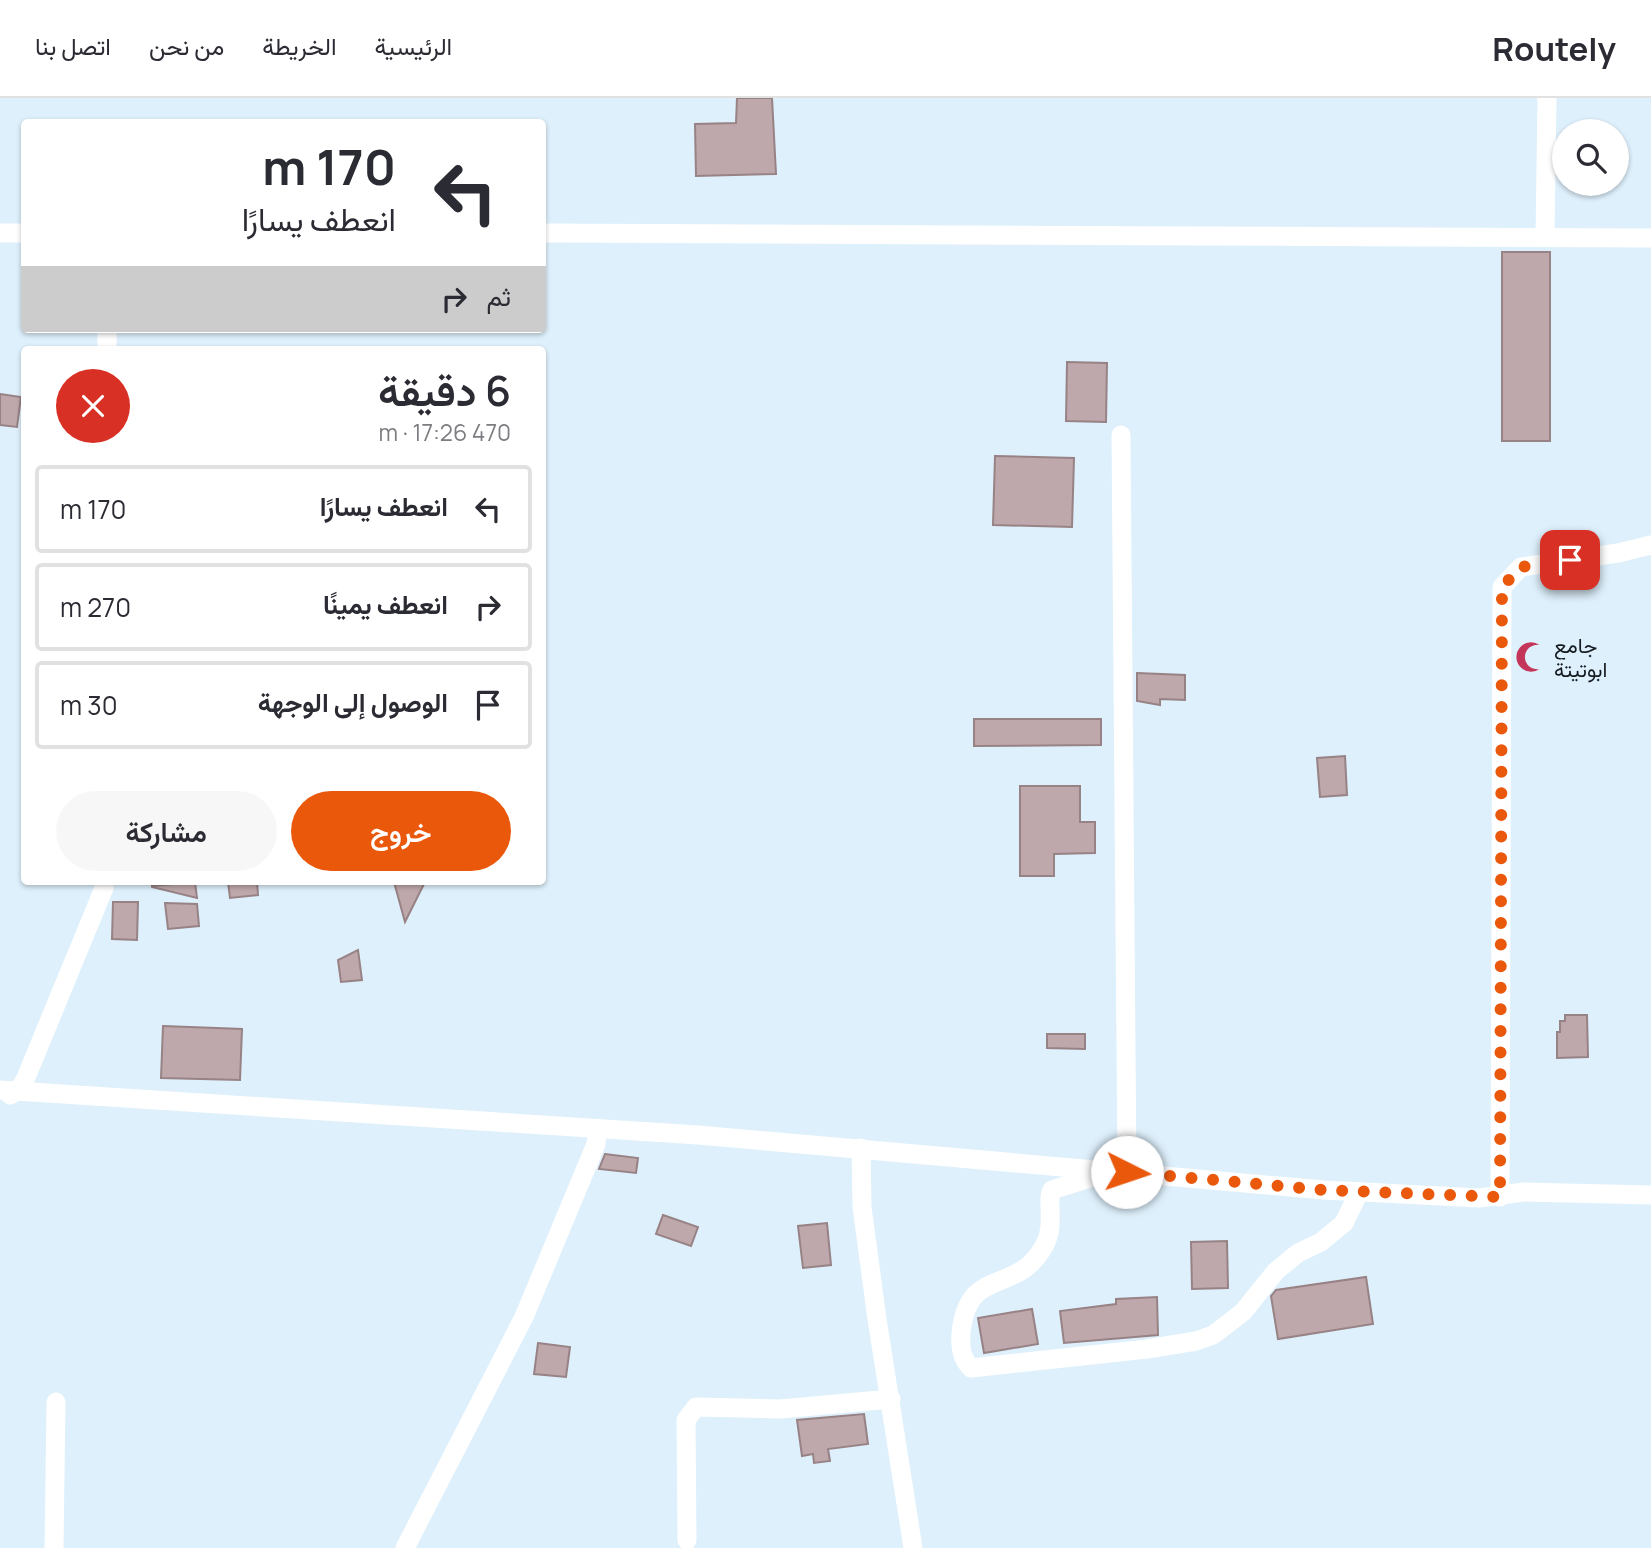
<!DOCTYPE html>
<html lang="ar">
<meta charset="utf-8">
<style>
:root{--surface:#fff;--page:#f7f7f7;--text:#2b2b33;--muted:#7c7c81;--line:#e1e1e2;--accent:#ea580c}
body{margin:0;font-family:Manrope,Vazirmatn,sans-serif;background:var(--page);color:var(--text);direction:rtl;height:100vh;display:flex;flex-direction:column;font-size:26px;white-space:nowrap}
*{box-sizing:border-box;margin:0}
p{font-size:23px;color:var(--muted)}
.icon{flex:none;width:38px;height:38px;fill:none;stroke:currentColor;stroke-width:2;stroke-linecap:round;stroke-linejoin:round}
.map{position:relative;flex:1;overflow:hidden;direction:ltr}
.panel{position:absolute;left:21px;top:248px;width:525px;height:539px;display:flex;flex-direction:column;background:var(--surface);border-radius:7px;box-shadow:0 2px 5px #0004;direction:rtl}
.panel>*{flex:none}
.hud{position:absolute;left:21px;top:21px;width:525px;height:214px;border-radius:7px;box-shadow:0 2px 5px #0004;direction:rtl;background:#fff;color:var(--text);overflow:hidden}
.controls{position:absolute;left:1552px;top:21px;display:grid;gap:14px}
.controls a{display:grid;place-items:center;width:77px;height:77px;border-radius:50%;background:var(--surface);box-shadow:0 2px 5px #0004;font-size:35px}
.pin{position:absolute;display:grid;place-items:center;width:60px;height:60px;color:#fff;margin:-30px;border-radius:14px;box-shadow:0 4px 10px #0006}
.me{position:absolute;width:77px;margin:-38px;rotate:94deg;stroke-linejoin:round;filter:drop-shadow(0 0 5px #0008)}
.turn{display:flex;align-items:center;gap:24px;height:147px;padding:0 35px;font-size:32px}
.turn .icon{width:91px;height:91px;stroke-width:2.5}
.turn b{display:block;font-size:49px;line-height:60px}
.then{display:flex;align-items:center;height:66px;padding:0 35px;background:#0003;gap:14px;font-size:26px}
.round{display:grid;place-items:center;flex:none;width:74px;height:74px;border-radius:37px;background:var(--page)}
.overview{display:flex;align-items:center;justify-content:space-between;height:119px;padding:0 35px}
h1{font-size:42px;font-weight:600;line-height:52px}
.primary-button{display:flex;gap:14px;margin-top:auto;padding:14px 35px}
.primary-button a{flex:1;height:80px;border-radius:42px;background:var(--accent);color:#fff;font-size:28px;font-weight:600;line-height:80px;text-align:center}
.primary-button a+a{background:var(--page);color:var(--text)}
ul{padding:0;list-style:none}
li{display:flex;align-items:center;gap:21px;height:88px;margin:0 14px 10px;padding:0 21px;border:4px solid var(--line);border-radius:7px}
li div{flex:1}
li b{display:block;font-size:26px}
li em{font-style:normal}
header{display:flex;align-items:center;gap:42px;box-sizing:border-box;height:98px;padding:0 35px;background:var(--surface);border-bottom:2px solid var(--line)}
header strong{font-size:33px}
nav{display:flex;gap:38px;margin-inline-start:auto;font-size:24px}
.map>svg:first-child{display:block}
.building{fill:#bea8ab;stroke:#978285;stroke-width:2}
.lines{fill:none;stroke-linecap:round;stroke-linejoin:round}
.minor{stroke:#fff;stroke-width:19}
.route{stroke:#ea580c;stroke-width:12;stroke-dasharray:0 21.6}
.labels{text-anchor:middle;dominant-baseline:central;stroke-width:7;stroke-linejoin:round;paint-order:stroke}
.poi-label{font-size:21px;fill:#151b20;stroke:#def0fc;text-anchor:start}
</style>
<header>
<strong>Routely</strong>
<nav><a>الرئيسية</a><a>الخريطة</a><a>من نحن</a><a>اتصل بنا</a></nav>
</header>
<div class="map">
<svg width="1651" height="1450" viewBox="0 0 1651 1450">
<rect width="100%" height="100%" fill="#def0fc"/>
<!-- building -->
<g class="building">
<polygon points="737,0 772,0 776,76 696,78 695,26 736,25"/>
<rect x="1502" y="154" width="48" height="189"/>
<polygon points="1067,264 1107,265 1106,324 1066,323"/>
<polygon points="0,296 21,299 17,329 0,327"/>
<polygon points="995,358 1074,360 1072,429 993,427"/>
<polygon points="1137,575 1185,577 1185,602 1160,601 1160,607 1137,603"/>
<polygon points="974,621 1101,621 1101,647 974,648"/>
<polygon points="1345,658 1347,697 1320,699 1317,660"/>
<polygon points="1020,688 1080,688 1080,724 1095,724 1095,755 1054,756 1054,778 1020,778"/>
<polygon points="195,784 197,800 152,789 152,788"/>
<polygon points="228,784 257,784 258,797 230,800"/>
<polygon points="394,784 425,784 405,824"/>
<polygon points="113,804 138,804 137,842 112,841"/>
<polygon points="165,805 197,806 199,828 168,831"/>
<polygon points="358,852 362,882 341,884 338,862"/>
<polygon points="1565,917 1587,917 1588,959 1557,960 1557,934 1560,934 1560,923 1565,923"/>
<polygon points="163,928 242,931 240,982 161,980"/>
<polygon points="1047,936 1085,936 1085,951 1047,950"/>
<polygon points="605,1056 638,1060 636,1075 599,1071"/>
<polygon points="663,1117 698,1129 691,1148 656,1136"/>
<polygon points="827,1125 831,1167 803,1170 798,1128"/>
<polygon points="1227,1143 1228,1190 1192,1191 1191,1144"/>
<polygon points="1366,1179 1373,1226 1278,1241 1271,1198 1276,1192"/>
<polygon points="1157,1199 1158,1237 1064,1245 1060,1213 1116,1206 1116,1201"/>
<polygon points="1032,1211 1038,1246 984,1255 978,1220"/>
<polygon points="538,1245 570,1249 566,1279 534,1276"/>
<polygon points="864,1316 868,1346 828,1351 830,1363 814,1365 813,1356 802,1358 797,1322"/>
</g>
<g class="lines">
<!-- minor -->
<g class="minor">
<polyline points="0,135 24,135"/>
<polyline points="542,135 1651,140"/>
<polyline points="1545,139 1547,0"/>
<polyline points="107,231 107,252"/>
<polyline points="1121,337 1127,1074"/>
<polyline points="0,992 698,1037 1324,1092 1479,1100 1524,1094 1651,1097"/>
<polyline points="10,997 19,992 25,982 104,790"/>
<polyline points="861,1050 862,1109 877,1221 913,1450"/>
<path d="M1106,1075L1052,1092C1046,1101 1056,1128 1044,1148C1016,1199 968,1166 961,1235C960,1248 961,1260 971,1270L1147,1251L1196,1243L1213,1237L1243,1214L1276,1173L1298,1155L1321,1144L1344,1125L1359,1094"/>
<polyline points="1500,1099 1502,489 1521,469 1618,455 1651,447"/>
<polyline points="687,1442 686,1322 696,1309 780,1311 891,1301"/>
<polyline points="54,1450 56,1304"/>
<polyline points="405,1450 524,1219 596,1046 598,1031"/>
</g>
</g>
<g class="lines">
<!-- route -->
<polyline class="route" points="1127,1074 1324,1092 1500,1099 1502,489 1521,469 1570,462"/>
</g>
<!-- icons -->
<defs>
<symbol id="mosque-bare" viewBox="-9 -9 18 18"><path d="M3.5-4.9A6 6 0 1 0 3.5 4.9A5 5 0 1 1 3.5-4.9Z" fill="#c4355a" stroke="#def0fc" stroke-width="2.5" paint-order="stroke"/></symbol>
</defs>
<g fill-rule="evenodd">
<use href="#mosque-bare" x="1509" y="537" width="44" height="44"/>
</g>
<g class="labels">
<!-- poi labels -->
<g class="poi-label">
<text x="1554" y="547">جامع<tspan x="1554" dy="24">ابوتيتة</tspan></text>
</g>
</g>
</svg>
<div class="controls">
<a><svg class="icon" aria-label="search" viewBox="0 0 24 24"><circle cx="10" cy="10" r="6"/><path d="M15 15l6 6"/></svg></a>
</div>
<div class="pin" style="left:1570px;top:462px;background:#d93025"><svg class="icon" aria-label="arrive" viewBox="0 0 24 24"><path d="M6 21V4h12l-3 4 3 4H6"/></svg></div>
<svg class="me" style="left:1127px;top:1074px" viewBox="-20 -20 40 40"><circle r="19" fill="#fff"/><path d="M0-13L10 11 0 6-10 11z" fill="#ea580c"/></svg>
<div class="hud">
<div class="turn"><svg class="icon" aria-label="left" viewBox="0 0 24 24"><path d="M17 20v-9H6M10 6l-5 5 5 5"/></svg><div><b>170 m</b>انعطف يسارًا</div></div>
<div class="then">ثم<svg class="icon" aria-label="right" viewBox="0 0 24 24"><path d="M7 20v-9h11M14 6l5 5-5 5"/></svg></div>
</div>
<section class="panel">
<div class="overview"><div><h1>6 دقيقة</h1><p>470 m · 17:26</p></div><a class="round" style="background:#d93025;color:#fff"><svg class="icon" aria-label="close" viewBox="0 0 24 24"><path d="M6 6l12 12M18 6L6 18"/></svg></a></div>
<ul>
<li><svg class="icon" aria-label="left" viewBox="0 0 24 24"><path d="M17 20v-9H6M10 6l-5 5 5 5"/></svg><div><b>انعطف يسارًا</b></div><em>170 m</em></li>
<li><svg class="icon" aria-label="right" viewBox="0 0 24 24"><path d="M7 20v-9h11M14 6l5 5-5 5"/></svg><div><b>انعطف يمينًا</b></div><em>270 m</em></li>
<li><svg class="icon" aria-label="arrive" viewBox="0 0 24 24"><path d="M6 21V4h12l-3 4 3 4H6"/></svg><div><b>الوصول إلى الوجهة</b></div><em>30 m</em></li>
</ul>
<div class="primary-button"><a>خروج</a><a>مشاركة</a></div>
</section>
</div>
